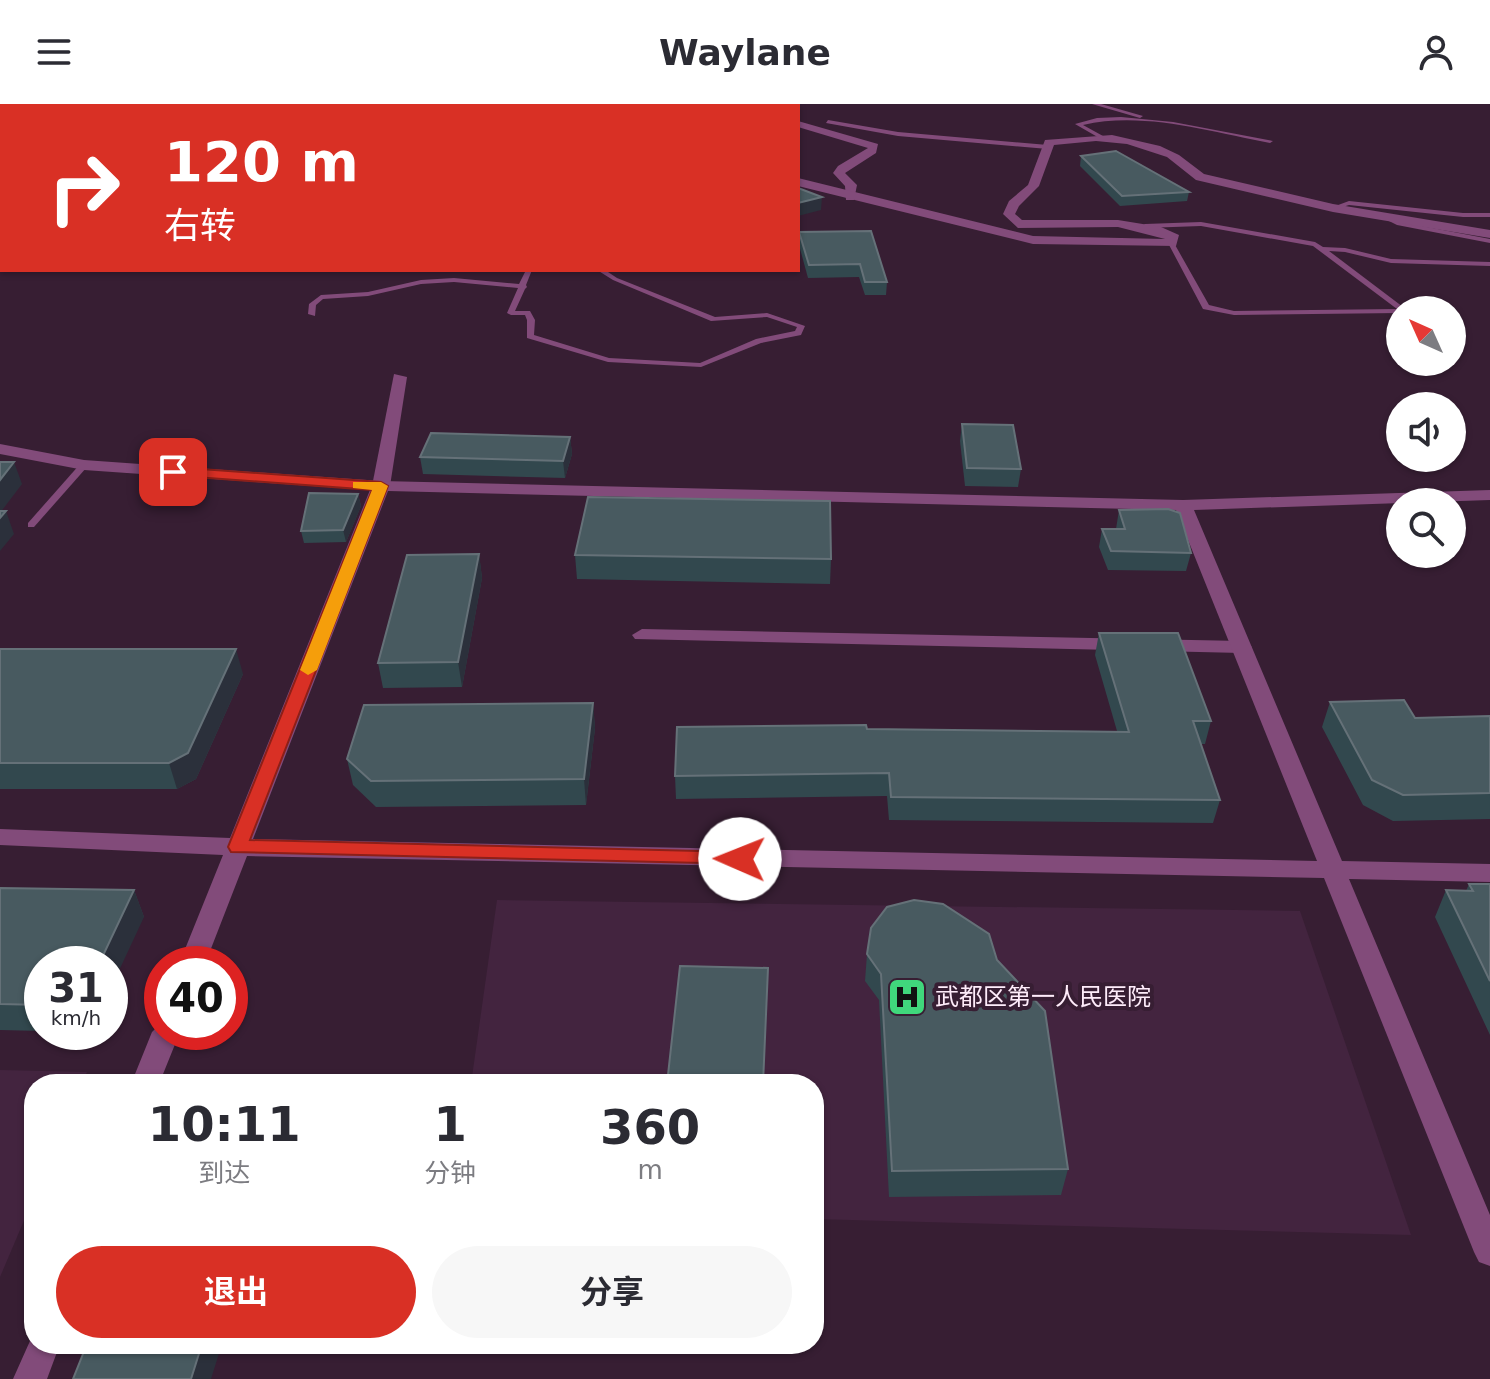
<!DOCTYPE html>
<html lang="zh">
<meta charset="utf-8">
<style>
:root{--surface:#fff;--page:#f7f7f7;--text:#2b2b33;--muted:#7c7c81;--accent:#d93025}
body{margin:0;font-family:"DejaVu Sans","Noto Sans SC",sans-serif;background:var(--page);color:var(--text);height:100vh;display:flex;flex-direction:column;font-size:30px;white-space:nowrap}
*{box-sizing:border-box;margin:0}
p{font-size:26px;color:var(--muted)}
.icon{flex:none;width:44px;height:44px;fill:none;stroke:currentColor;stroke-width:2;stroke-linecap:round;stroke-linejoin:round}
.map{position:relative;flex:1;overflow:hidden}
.side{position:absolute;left:24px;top:970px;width:800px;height:280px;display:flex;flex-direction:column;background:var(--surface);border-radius:32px;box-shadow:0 2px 6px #0004}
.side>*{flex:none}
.hud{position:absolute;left:0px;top:0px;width:800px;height:168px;box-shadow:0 2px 6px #0004;background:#d93025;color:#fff;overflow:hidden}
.needle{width:52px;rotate:315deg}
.controls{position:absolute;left:1386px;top:192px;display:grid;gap:16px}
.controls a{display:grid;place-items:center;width:80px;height:80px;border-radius:50%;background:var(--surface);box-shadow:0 2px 6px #0004;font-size:40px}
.speed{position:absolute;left:24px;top:842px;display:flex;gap:16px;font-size:40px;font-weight:700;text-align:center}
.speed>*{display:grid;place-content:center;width:104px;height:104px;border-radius:50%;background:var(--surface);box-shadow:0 2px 6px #0004;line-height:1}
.speed small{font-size:20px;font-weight:400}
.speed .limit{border:12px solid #d22;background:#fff;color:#111}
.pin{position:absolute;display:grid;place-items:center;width:68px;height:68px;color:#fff;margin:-34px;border-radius:16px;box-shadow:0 4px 12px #0006}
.me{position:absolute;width:88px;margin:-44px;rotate:271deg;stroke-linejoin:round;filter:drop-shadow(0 0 6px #0008)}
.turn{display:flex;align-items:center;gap:28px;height:168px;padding:0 32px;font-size:36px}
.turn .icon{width:104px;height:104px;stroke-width:2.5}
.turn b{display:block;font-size:56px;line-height:68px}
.eta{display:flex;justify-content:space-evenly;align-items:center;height:136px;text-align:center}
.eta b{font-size:48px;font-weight:700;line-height:56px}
.button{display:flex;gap:16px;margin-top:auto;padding:16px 32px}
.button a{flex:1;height:92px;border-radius:48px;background:var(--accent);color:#fff;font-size:32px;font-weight:700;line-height:92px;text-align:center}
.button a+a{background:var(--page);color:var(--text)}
header{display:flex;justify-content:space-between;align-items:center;height:104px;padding:0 32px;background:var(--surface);font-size:36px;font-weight:700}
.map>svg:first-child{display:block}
.built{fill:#43243f}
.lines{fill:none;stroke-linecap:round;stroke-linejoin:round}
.service{fill:#824b7a;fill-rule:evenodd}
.minor{fill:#824b7a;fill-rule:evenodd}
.tertiary{fill:#824b7a;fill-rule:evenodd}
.wall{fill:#32484e}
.shaded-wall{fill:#2b303b}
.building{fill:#485a60;stroke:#657178;stroke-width:2}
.route{fill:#d93025;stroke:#8d1f18;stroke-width:2}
.slow{fill:#f59e0b}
.labels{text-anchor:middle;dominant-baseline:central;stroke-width:8;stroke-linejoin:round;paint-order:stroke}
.near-poi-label{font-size:24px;fill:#feecfa;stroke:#371e33;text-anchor:start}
</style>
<header><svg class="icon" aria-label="menu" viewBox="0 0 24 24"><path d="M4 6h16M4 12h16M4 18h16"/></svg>Waylane<svg class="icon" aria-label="person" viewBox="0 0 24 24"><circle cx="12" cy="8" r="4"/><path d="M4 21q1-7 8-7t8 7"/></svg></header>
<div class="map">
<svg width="1490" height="1275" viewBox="0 0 1490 1275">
<rect width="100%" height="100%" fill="#371e33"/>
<!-- built -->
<g class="built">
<polygon points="497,796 1300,807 1411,1131 814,1115 814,980 471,980"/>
<polygon points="0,966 87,968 82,980 34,980 34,1093 0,1173"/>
</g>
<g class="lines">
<!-- service -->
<g class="service">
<polygon points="428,0 436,0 433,2 425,2"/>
<polygon points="1092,0 1101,0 1143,12 1140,14"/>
<path d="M1121,13L1173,18L1273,37L1270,39C1210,28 1144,7 1083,21L1103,32L1101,35L1075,20L1097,14Z"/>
<polygon points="828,16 898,28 1048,41 1051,43 1048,45 898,32 826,19"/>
<polygon points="1349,97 1463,109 1490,109 1490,113 1463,113 1349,101 1333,106 1330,104"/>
<polygon points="1385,111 1401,118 1490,135 1490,139 1397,121 1383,114 1383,112"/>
<polygon points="1201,118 1315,138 1323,143 1345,144 1391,155 1490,158 1490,162 1391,159 1345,148 1329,147 1407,206 1400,206 1400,209 1234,211 1203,205 1168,139 1169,138 1174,139 1209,201 1234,207 1397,205 1313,142 1201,122 1145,124 1142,122 1145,120"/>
<polygon points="526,166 532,166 526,181 527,183 525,185 515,207 530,207 535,216 534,231 609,254 700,259 756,235 795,227 797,223 767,213 711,217 613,176 597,166 605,166 617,174 715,213 767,209 805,222 801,231 761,239 701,263 608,258 527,234 527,216 525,211 511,211 507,209 518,184 454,178 421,180 368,192 323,195 316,201 315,212 308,210 309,200 321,191 368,188 421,176 454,174 519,180"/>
<polygon points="84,358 88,361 87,363 34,423 28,423 28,419 81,359"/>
</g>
<!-- minor -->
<g class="minor">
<polygon points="700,0 717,0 718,2 701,2"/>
<polygon points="798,17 878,40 876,49 845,69 857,81 854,96 846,96 845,82 833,69 838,62 868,44 798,23"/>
<polygon points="394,270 407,273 390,382 381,387 372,382"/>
<polygon points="642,525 1242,537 1252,543 1242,549 635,535 632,531"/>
</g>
<!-- tertiary -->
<g class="tertiary">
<polygon points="1112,31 1160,42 1179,51 1204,70 1333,100 1490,126 1490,134 1333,108 1196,76 1167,53 1127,40 1096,37 1054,41 1039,82 1019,102 1015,110 1022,116 1118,116 1161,123 1179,131 1176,142 1033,140 798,82 798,74 1033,132 1165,135 1118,123 1018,124 1003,110 1009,97 1028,81 1045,36"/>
<path d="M0,340L84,356L381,377L1183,396L1490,386V396L1194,406L1342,757L1490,760V778L1349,775L1490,1111V1162L1479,1158L1474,1148L1324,774L247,752L205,860H179L223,751L0,741V725L230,734L370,386L84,366L0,350ZM388,387L1176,406L1317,757L253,735Z"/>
<polygon points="162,918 162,928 180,928 159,980 131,980 152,928"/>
<polygon points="34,1228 34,1240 60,1240 47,1275 13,1275"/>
</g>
</g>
<!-- wall -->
<g class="wall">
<polygon points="1081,52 1189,88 1187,97 1120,102 1080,62"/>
<polygon points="871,127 887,178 886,191 865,191 859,173 808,174 799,141 799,128"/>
<polygon points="962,320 1021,365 1018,383 965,382 960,337"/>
<polygon points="570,333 572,350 565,374 423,370 420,353"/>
<polygon points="358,390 361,402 346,438 304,439 301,427"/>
<polygon points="1119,406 1191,449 1186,467 1108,466 1099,443 1102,425 1116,425"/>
<polygon points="479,450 482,474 462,583 383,584 378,559"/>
<polygon points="575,451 831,455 830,480 577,475"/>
<polygon points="1099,529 1211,617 1205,640 1200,640 1220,696 1213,719 889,716 887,692 676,695 675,672 867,625 1117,627 1095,551"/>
<polygon points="0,545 243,570 196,675 177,685 0,685"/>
<polygon points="1330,598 1415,614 1490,612 1490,715 1393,717 1363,701 1322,623"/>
<polygon points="593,599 595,624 586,701 376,703 353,681 347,655"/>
<polygon points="1469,780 1490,780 1490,931 1435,813 1446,786 1466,787"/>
<polygon points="0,784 134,786 144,813 42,860 42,927 0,926"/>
<polygon points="867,850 997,856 1068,1065 1061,1091 889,1093 879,896 865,877"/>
</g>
<!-- shaded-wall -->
<g class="shaded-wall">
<polygon points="822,93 821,106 798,112 798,99"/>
<polygon points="570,333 572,350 565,374 563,357"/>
<polygon points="14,358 22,380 0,409 0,376"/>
<polygon points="358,390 361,402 346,438 343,426"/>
<polygon points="6,407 14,430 0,447 0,414"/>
<polygon points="479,450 482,474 462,583 458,558"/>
<polygon points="236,545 243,570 196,675 177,685 169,659"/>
<polygon points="593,599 595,624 586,701 584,675"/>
<polygon points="134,786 144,813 110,886 110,860 99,860"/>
<polygon points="202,1240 222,1240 211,1275 191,1275"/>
</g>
<!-- building -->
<g class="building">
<polygon points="1116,47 1189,88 1122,92 1081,52"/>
<polygon points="798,84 822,93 798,99"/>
<polygon points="871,127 887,178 865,178 860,160 809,161 799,128"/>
<polygon points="962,320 1013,321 1021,365 967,364"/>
<polygon points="431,329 570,333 563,357 420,353"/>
<polygon points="0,358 14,358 0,376"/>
<polygon points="309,389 358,390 343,426 301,427"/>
<polygon points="588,393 830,397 831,455 575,451"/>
<polygon points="1168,405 1180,409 1191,449 1111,447 1102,425 1125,425 1119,406"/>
<polygon points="0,407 6,407 0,414"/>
<polygon points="479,450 458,558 378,559 407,451"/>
<polygon points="1099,529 1178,529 1211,617 1193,617 1220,696 891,693 889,669 675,672 677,623 866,621 867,625 1129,628"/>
<polygon points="0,545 236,545 188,649 169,659 0,659"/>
<polygon points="1404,596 1415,614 1490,612 1490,689 1403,691 1372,676 1330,598"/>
<polygon points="593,599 584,675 371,677 347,655 364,601"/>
<polygon points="1469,780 1490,780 1490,877 1446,786 1473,787"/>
<polygon points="0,784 134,786 99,860 42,860 42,901 0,900"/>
<polygon points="914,796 943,800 989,830 997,856 1045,907 1068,1065 892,1067 881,870 867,850 871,824 887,803"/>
<polygon points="680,862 768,864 763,980 667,980"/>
<polygon points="87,1240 202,1240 191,1275 73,1275"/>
</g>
<!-- route -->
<polygon class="route" points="173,363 381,378 388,382 250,736 740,748 747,750 750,755 747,760 231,748 228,743 372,386 168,371 166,368"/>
<!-- slow -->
<polygon class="slow" points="353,378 381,378 388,382 317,566 308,571 300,566 372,386 353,384"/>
<!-- icons -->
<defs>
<symbol id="hospital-square" viewBox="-11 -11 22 22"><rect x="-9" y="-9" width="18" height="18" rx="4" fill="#40d77c" stroke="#371e33"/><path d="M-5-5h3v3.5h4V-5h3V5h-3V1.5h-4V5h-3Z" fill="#111"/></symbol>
</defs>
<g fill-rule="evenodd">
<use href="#hospital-square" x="885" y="871" width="44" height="44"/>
</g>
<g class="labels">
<!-- near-poi labels -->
<g class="near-poi-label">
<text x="935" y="893">武都区第一人民医院</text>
</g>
</g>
</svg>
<div class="controls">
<a><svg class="needle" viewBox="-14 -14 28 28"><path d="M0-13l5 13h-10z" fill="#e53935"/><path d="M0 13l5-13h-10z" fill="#7c7c81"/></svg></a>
<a><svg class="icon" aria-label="sound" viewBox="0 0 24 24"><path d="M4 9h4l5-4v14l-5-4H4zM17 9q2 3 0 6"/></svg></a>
<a><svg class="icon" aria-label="search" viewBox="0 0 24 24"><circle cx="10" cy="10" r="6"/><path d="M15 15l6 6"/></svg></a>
</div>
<div class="speed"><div>31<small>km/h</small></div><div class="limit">40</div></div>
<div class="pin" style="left:173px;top:368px;background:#d93025"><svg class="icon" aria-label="arrive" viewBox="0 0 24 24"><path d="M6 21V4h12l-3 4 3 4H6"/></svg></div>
<svg class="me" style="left:740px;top:755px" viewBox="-20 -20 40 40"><circle r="19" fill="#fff"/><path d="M0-13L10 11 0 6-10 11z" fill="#d93025"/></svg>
<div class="hud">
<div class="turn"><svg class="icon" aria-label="right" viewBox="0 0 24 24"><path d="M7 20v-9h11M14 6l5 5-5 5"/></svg><div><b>120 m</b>右转</div></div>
</div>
<section class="side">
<div class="eta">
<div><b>10:11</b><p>到达</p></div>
<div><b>1</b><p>分钟</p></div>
<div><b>360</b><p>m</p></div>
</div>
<div class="button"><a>退出</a><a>分享</a></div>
</section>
</div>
